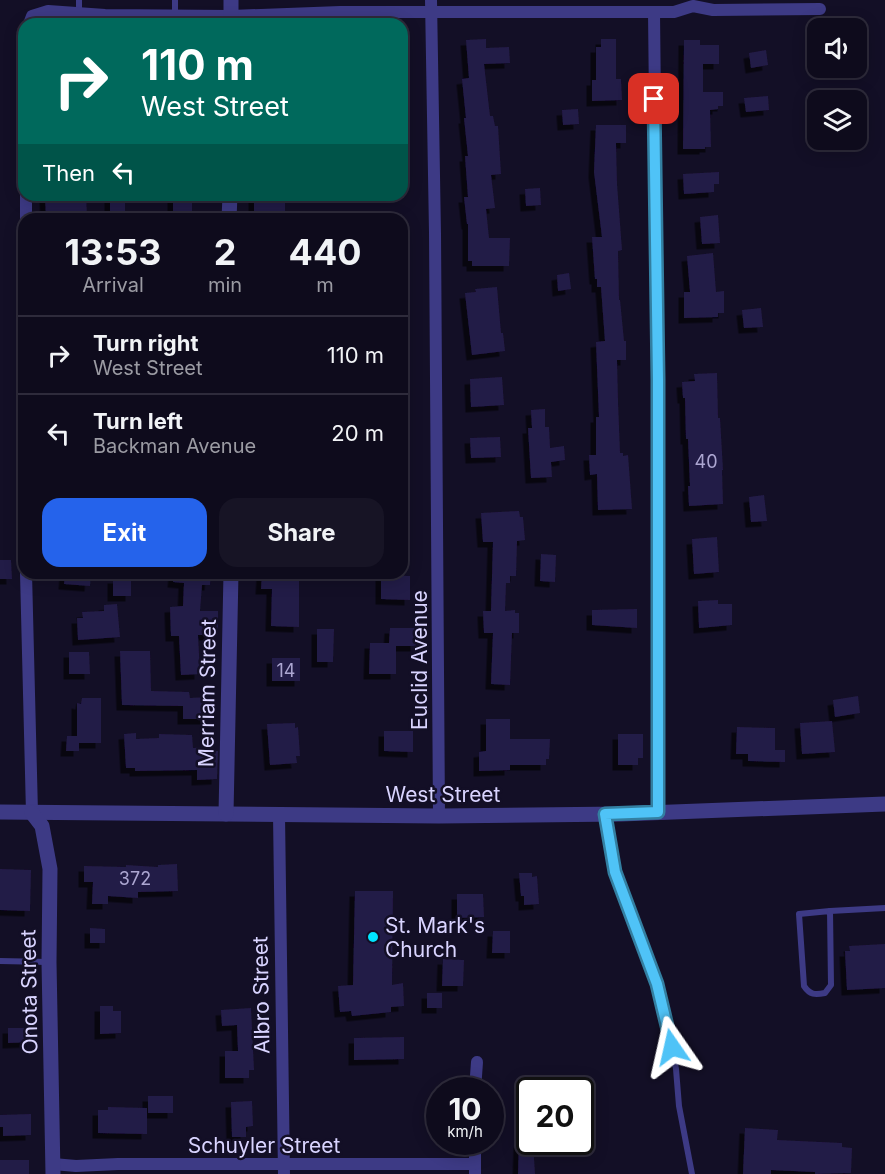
<!DOCTYPE html>
<style>
:root{--surface:#0e0b1c;--page:#171425;--text:#f1f3f6;--muted:#9b9ba3;--line:#2e2b3b;--accent:#2563eb}
body{margin:0;font-family:Inter,sans-serif;background:var(--page);color:var(--text);height:100vh;display:flex;flex-direction:column;font-size:22px;white-space:nowrap}
*{box-sizing:border-box;margin:0}
p{font-size:20px;color:var(--muted)}
.icon{flex:none;width:33px;height:33px;fill:none;stroke:currentColor;stroke-width:2;stroke-linecap:round;stroke-linejoin:round}
.map{position:relative;flex:1;overflow:hidden}
.side{position:absolute;left:18px;top:213px;width:390px;height:366px;display:flex;flex-direction:column;background:var(--surface);border-radius:18px;box-shadow:0 3px 15px #0003,0 0 0 2px var(--line)}
.side>*{flex:none}
.banner{position:absolute;left:18px;top:18px;width:390px;height:183px;border-radius:18px;box-shadow:0 3px 15px #0003,0 0 0 2px var(--line);background:#00695c;color:#fff;overflow:hidden}
.controls{position:absolute;left:807px;top:18px;display:grid;gap:12px}
.controls a{display:grid;place-items:center;width:60px;height:60px;border-radius:12px;background:var(--surface);box-shadow:0 3px 15px #0003,0 0 0 2px var(--line);font-size:30px}
.speed{position:absolute;left:426px;top:1077px;display:flex;gap:12px;font-size:30px;font-weight:700;text-align:center}
.speed>*{display:grid;place-content:center;width:78px;height:78px;border-radius:50%;background:var(--surface);box-shadow:0 3px 15px #0003,0 0 0 2px var(--line);line-height:1}
.speed small{font-size:15px;font-weight:400}
.speed .limit{border:3px solid #111;border-radius:9px;background:#fff;color:#111}
.pin{position:absolute;display:grid;place-items:center;width:51px;height:51px;color:#fff;margin:-26px;border-radius:12px;box-shadow:0 3px 9px #0006}
.me{position:absolute;width:66px;margin:-33px;rotate:349deg;stroke-linejoin:round;filter:drop-shadow(0 0 4px #0008)}
.turn{display:flex;align-items:center;gap:21px;height:126px;padding:0 24px;font-size:27px}
.turn .icon{width:78px;height:78px;stroke-width:2.5}
.turn b{display:block;font-size:42px;line-height:51px}
.then{display:flex;align-items:center;height:57px;padding:0 24px;background:#0003;gap:12px;font-size:22px}
.eta{display:flex;justify-content:space-evenly;align-items:center;height:102px;text-align:center}
.eta b{font-size:36px;font-weight:700;line-height:42px}
.cta{display:flex;gap:12px;margin-top:auto;padding:12px 24px}
.cta a{flex:1;height:69px;border-radius:18px;background:var(--accent);color:#fff;font-size:24px;font-weight:700;line-height:69px;text-align:center}
.cta a+a{background:var(--page);color:var(--text)}
ul{padding:0;list-style:none}
li{display:flex;align-items:center;gap:18px;height:78px;padding:0 24px;border-top:2px solid var(--line)}
li div{flex:1}
li b{display:block;font-size:22px}
li em{font-style:normal}
.map>svg:first-child{display:block}
.building{fill:#241b47;filter:url(#shadow)}
.lines{fill:none;stroke-linecap:round;stroke-linejoin:round}
.service{stroke:#3d3a85;stroke-width:6}
.minor{stroke:#3d3a85;stroke-width:12}
.tertiary{stroke:#3d3a85;stroke-width:15}
.route-casing{stroke:#337fa1;stroke-width:15}
.route{stroke:#4fc3f7;stroke-width:10}
.poi-dot{fill:#00e5ff;stroke:#130f26;stroke-width:2}
.labels{text-anchor:middle;dominant-baseline:central;stroke-width:5;stroke-linejoin:round;paint-order:stroke}
.number-label{font-size:18px;fill:#aca6d1}
.street-label{font-size:21px;fill:#d9d4ff;stroke:#130f26}
.poi-label{font-size:21px;fill:#d9d4ff;stroke:#130f26;text-anchor:start}
</style>
<div class="map">
<svg width="885" height="1174" viewBox="0 0 885 1174">
<defs>
<filter id="shadow"><feDropShadow dx="-5.5" dy="5.5" stdDeviation="0" flood-color="#0009"/></filter>
</defs>
<rect width="100%" height="100%" fill="#130f26"/>
<!-- building -->
<g class="building">
<polygon points="486,39 486,48 509,47 510,63 484,64 490,116 493,116 495,126 498,126 501,174 491,175 495,208 486,209 489,238 510,238 509,266 472,266 472,261 468,261 468,224 467,224 464,197 468,197 465,156 468,156 464,118 466,118 462,79 469,78 466,40"/>
<polygon points="601,39 616,39 616,79 621,79 622,100 592,101 592,80 596,80 596,47 601,47"/>
<polygon points="684,40 700,40 700,45 719,45 719,64 703,64 703,92 723,92 723,106 718,106 718,109 710,110 711,147 705,147 705,149 683,149"/>
<polygon points="766,50 768,65 751,68 749,53"/>
<polygon points="768,96 769,110 746,112 744,98"/>
<polygon points="578,109 579,124 563,125 562,110"/>
<polygon points="596,125 626,125 626,143 616,143 617,184 622,250 618,251 619,300 620,300 624,341 626,341 626,360 617,360 618,401 620,453 623,453 623,456 628,455 632,509 598,510 597,474 590,475 589,455 596,455 596,417 599,417 596,342 605,341 601,287 597,287 597,279 595,279 592,237 602,237 594,172"/>
<polygon points="719,172 719,184 714,184 714,192 684,194 683,174"/>
<polygon points="540,188 541,205 526,206 525,189"/>
<polygon points="86,195 87,216 46,218 45,196"/>
<rect x="110" y="195" width="15" height="24"/>
<rect x="173" y="195" width="19" height="18"/>
<polygon points="254,197 285,198 285,216 254,216"/>
<polygon points="718,215 720,243 702,244 700,217"/>
<polygon points="713,253 716,292 724,291 724,313 718,313 718,317 684,318 684,292 690,292 687,256"/>
<polygon points="569,273 571,289 558,291 557,275"/>
<polygon points="497,287 501,333 503,333 505,351 472,355 465,293 476,292 475,289"/>
<polygon points="761,308 763,327 744,328 742,310"/>
<polygon points="717,373 718,418 720,418 723,470 722,470 723,504 689,506 688,486 690,486 688,439 686,439 685,398 683,398 682,382 695,381 694,374"/>
<polygon points="502,377 504,405 471,407 470,379"/>
<polygon points="545,409 545,427 549,427 550,448 564,446 565,460 551,462 552,477 531,478 528,428 532,428 531,410"/>
<polygon points="500,437 501,457 471,458 470,438"/>
<polygon points="764,495 767,521 751,522 749,497"/>
<polygon points="519,511 520,517 523,517 525,540 517,541 516,576 510,576 510,583 506,583 505,611 515,610 515,613 519,613 519,633 512,633 510,685 491,684 493,633 484,633 483,611 491,611 493,542 483,542 481,513"/>
<polygon points="717,537 719,572 694,574 692,539"/>
<polygon points="541,554 556,555 555,582 540,581"/>
<polygon points="0,560 11,560 12,579 0,579"/>
<polygon points="65,573 91,573 90,586 64,584"/>
<polygon points="174,573 211,573 210,585 202,585 200,611 218,611 218,635 198,635 200,674 181,675 179,636 171,636 170,607 183,606 184,583 173,582"/>
<polygon points="262,573 299,573 299,627 271,626 272,589 261,589"/>
<polygon points="381,575 410,576 410,600 381,599"/>
<rect x="113" y="578" width="18" height="18"/>
<polygon points="718,600 718,604 732,604 732,625 699,628 698,601"/>
<polygon points="117,604 120,637 78,640 77,618 83,618 82,612 104,611 104,605"/>
<polygon points="637,609 637,628 592,625 592,610"/>
<polygon points="390,628 416,628 416,646 396,646 396,674 369,674 370,643 389,643"/>
<polygon points="317,629 334,629 333,662 317,662"/>
<polygon points="120,651 150,651 151,691 189,692 190,698 208,697 208,719 183,719 183,706 122,705"/>
<polygon points="69,652 89,652 90,674 69,674"/>
<rect x="272" y="658" width="28" height="23"/>
<polygon points="858,696 860,713 835,717 833,700"/>
<polygon points="82,698 101,698 101,743 79,743 79,751 66,751 67,736 77,736 77,703 81,704"/>
<polygon points="486,719 510,719 510,739 550,739 549,759 546,759 546,765 510,765 510,770 479,771 479,752 486,751"/>
<polygon points="832,721 835,752 802,754 800,723"/>
<polygon points="295,723 295,728 298,727 300,756 296,756 297,763 270,765 267,724"/>
<polygon points="737,727 775,728 775,750 785,750 785,762 748,761 748,754 736,754"/>
<polygon points="384,731 413,731 413,752 384,751"/>
<polygon points="136,733 136,739 159,738 159,734 192,735 193,748 207,747 207,751 218,751 217,779 197,780 197,770 135,771 135,768 126,768 124,734"/>
<polygon points="618,734 643,734 643,758 638,758 638,765 618,765"/>
<polygon points="177,864 178,891 138,892 138,898 108,896 108,904 92,904 93,882 84,882 84,866 126,867 126,865 158,867 158,865"/>
<polygon points="0,869 31,870 30,911 0,910"/>
<polygon points="519,873 532,873 532,877 537,876 539,904 524,905 524,896 521,896"/>
<polygon points="355,891 393,891 392,985 403,983 404,1006 391,1007 391,1012 352,1016 351,1011 340,1012 338,986 353,985"/>
<polygon points="457,894 483,894 484,917 457,918"/>
<polygon points="90,928 105,929 105,943 90,943"/>
<polygon points="493,931 510,931 510,953 492,953"/>
<polygon points="885,944 885,988 847,990 845,951 850,951 849,946"/>
<polygon points="443,959 464,960 463,986 442,986"/>
<rect x="427" y="993" width="15" height="15"/>
<polygon points="100,1006 113,1006 113,1011 121,1011 121,1033 100,1034"/>
<polygon points="251,1008 254,1070 249,1070 249,1078 225,1078 225,1051 238,1051 237,1025 222,1026 221,1010"/>
<polygon points="8,1028 31,1028 32,1042 8,1043"/>
<polygon points="404,1037 404,1059 354,1060 354,1038"/>
<rect x="148" y="1096" width="25" height="17"/>
<polygon points="252,1101 253,1126 246,1127 246,1137 232,1137 231,1102"/>
<polygon points="108,1107 147,1108 147,1134 98,1133 98,1110 108,1110"/>
<polygon points="31,1114 31,1135 3,1136 3,1127 0,1127 0,1115"/>
<polygon points="745,1128 778,1130 777,1140 842,1143 842,1147 852,1148 851,1173 815,1174 815,1172 771,1170 771,1174 743,1174"/>
<polygon points="519,1142 533,1142 535,1174 518,1174"/>
<rect x="0" y="1160" width="29" height="14"/>
</g>
<g class="lines">
<!-- service -->
<g class="service">
<polyline points="175,0 175,14"/>
<polyline points="79,13 79,0"/>
<polyline points="606,815 615,872 657,984 668,1026 676,1069 679,1106 692,1174"/>
<path d="M830,911L831,985L825,993C815,995 810,995 804,986L799,914Z"/>
<polyline points="830,911 885,908"/>
<polyline points="0,961 48,962"/>
</g>
<!-- minor -->
<g class="minor">
<polyline points="431,0 435,233 439,816"/>
<polyline points="654,12 658,379 658,812"/>
<polyline points="29,24 32,16 48,11 105,15 231,16 340,12 674,12 693,6 713,10 820,9"/>
<polyline points="26,219 26,195"/>
<polyline points="26,573 32,813"/>
<polyline points="279,815 284,1174"/>
<polyline points="475,1090 477,1062"/>
<polyline points="475,1142 475,1174"/>
<polyline points="53,1164 76,1166 118,1164 475,1164"/>
</g>
<!-- tertiary -->
<g class="tertiary">
<polyline points="231,0 231,24"/>
<polyline points="229,219 230,195"/>
<polyline points="0,812 439,816 621,814 885,804"/>
<polyline points="32,813 42,826 50,869 49,962 53,1174"/>
<polyline points="226,814 231,573"/>
</g>
</g>
<g class="lines">
<defs>
<polyline id="route" points="654,99 658,379 658,812 605,814 615,872 657,984 672,1047"/>
</defs>
<!-- route casing -->
<use href="#route" class="route-casing"/>
<!-- route -->
<use href="#route" class="route"/>
</g>
<!-- markers -->
<circle class="poi-dot" cx="373" cy="937" r="6"/>
<g class="labels">
<!-- number labels -->
<g class="number-label">
<text x="706" y="461">40</text>
<text x="286" y="670">14</text>
<text x="135" y="878">372</text>
</g>
<!-- street labels -->
<g class="street-label">
<text transform="translate(419 660) rotate(-90)">Euclid Avenue</text>
<text transform="translate(207 693) rotate(-89)">Merriam Street</text>
<text x="443" y="794">West Street</text>
<text transform="translate(29 992) rotate(-91)">Onota Street</text>
<text transform="translate(261 995) rotate(-91)">Albro Street</text>
<text x="264" y="1145">Schuyler Street</text>
</g>
<!-- poi labels -->
<g class="poi-label">
<text x="385" y="925">St. Mark's<tspan x="385" dy="24">Church</tspan></text>
</g>
</g>
</svg>
<div class="controls">
<a><svg class="icon" aria-label="sound" viewBox="0 0 24 24"><path d="M4 9h4l5-4v14l-5-4H4zM17 9q2 3 0 6"/></svg></a>
<a><svg class="icon" aria-label="layers" viewBox="0 0 24 24"><path d="M12 4l9 5-9 5-9-5zM3 14l9 5 9-5"/></svg></a>
</div>
<div class="speed"><div>10<small>km/h</small></div><div class="limit">20</div></div>
<div class="pin" style="left:654px;top:99px;background:#d93025"><svg class="icon" aria-label="arrive" viewBox="0 0 24 24"><path d="M6 21V4h12l-3 4 3 4H6"/></svg></div>
<svg class="me" style="left:672px;top:1047px" viewBox="-20 -20 40 40"><path d="M0-17L14 15 0 8-14 15z" fill="#4fc3f7" stroke="#fff" stroke-width="4"/></svg>
<div class="banner">
<div class="turn"><svg class="icon" aria-label="right" viewBox="0 0 24 24"><path d="M7 20v-9h11M14 6l5 5-5 5"/></svg><div><b>110 m</b>West Street</div></div>
<div class="then">Then<svg class="icon" aria-label="left" viewBox="0 0 24 24"><path d="M17 20v-9H6M10 6l-5 5 5 5"/></svg></div>
</div>
<section class="side">
<div class="eta">
<div><b>13:53</b><p>Arrival</p></div>
<div><b>2</b><p>min</p></div>
<div><b>440</b><p>m</p></div>
</div>
<ul>
<li><svg class="icon" aria-label="right" viewBox="0 0 24 24"><path d="M7 20v-9h11M14 6l5 5-5 5"/></svg><div><b>Turn right</b><p>West Street</p></div><em>110 m</em></li>
<li><svg class="icon" aria-label="left" viewBox="0 0 24 24"><path d="M17 20v-9H6M10 6l-5 5 5 5"/></svg><div><b>Turn left</b><p>Backman Avenue</p></div><em>20 m</em></li>
</ul>
<div class="cta"><a>Exit</a><a>Share</a></div>
</section>
</div>
